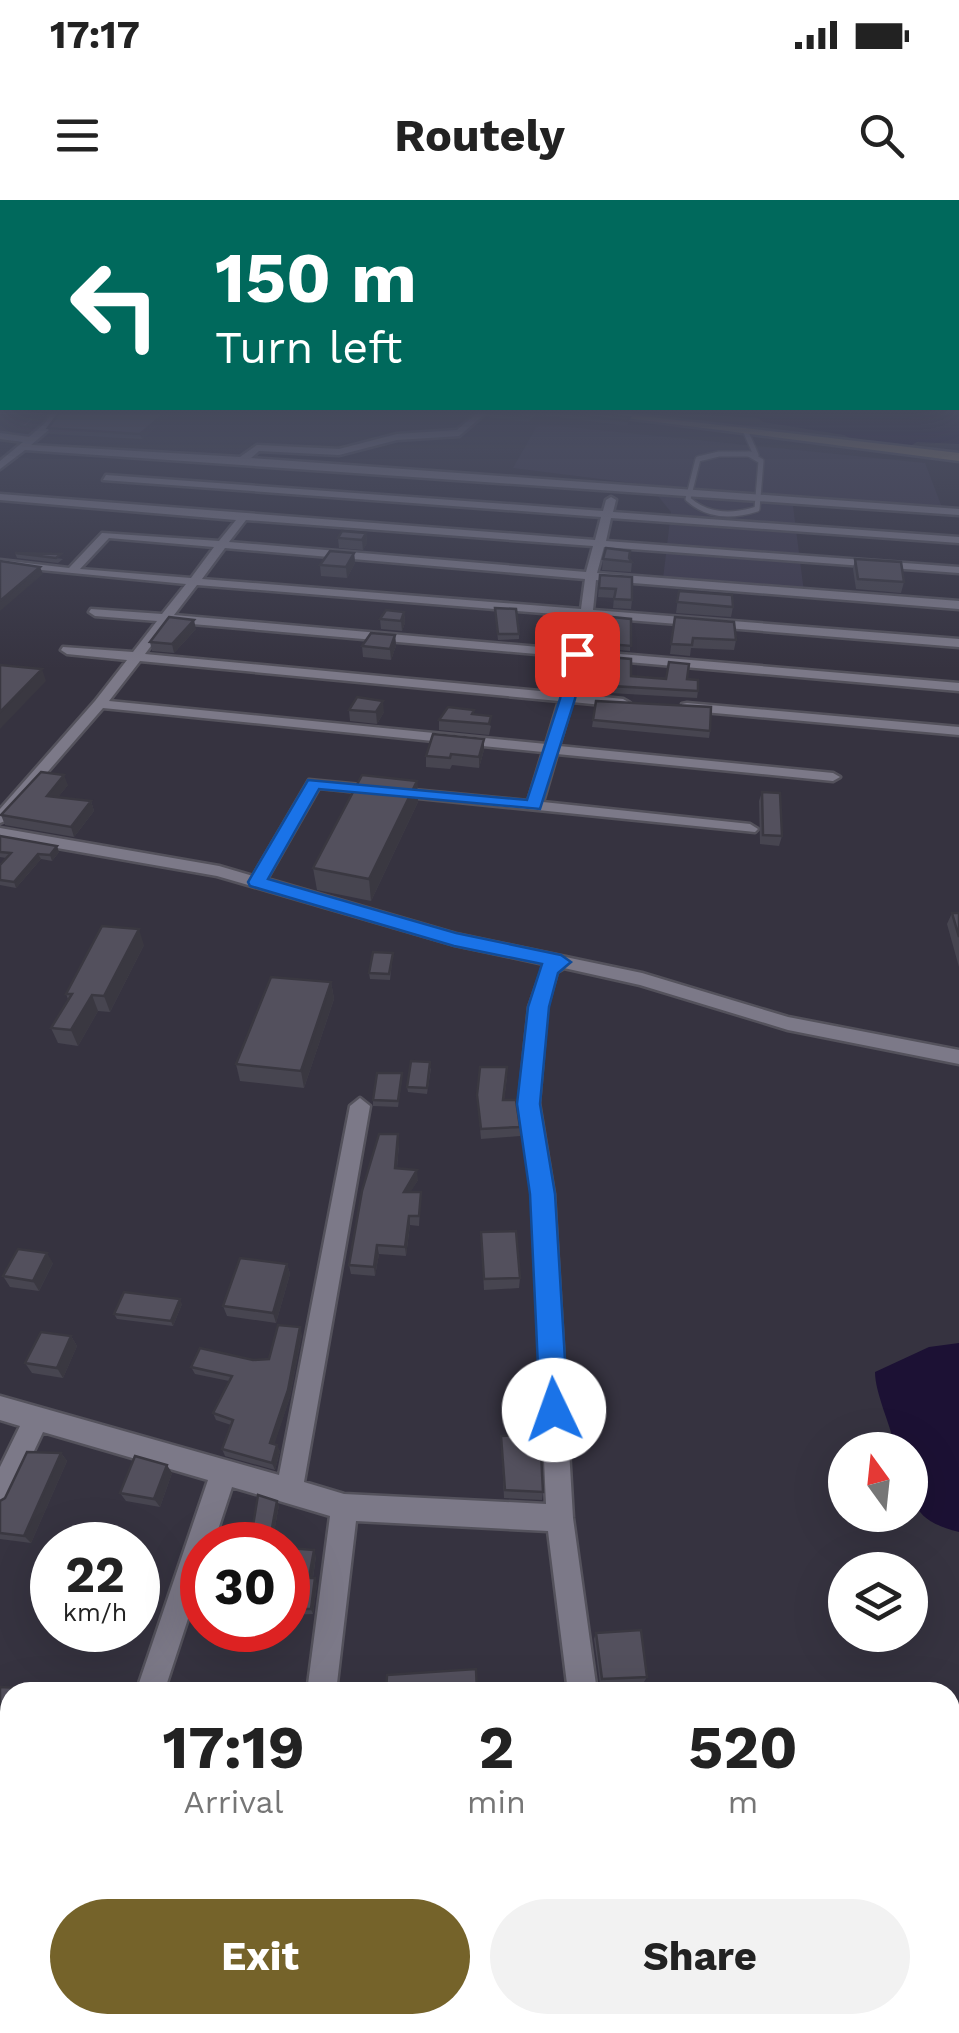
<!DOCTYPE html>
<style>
:root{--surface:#fff;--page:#f2f2f2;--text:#222;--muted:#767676;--accent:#75632a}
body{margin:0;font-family:"Work Sans",sans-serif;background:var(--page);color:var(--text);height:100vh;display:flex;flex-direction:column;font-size:38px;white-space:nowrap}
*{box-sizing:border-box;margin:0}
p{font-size:32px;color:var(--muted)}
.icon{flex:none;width:55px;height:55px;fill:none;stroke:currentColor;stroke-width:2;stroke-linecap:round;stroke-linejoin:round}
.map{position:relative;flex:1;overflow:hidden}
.details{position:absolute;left:0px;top:1482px;width:960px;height:352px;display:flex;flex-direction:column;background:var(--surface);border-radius:30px 30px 0 0;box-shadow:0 10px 40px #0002}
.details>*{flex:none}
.top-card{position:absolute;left:0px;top:0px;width:960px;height:210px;box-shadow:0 10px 40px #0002;background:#00695c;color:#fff;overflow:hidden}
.needle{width:65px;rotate:345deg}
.fabs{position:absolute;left:828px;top:1232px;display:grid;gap:20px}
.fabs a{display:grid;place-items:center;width:100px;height:100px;border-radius:50%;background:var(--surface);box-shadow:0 10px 40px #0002;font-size:50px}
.speed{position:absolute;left:30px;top:1322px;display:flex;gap:20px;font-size:50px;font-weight:700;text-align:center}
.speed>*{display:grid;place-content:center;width:130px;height:130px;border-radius:50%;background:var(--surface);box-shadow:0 10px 40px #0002;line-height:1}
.speed small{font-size:25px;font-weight:400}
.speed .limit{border:15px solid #d22;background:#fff;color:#111}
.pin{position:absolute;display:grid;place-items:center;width:85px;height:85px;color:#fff;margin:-42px;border-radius:20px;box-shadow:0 5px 15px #0006}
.me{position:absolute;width:110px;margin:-55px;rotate:357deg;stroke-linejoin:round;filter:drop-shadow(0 0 8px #0008)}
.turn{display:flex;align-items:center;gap:35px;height:210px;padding:0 50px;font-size:45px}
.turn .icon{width:130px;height:130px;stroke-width:2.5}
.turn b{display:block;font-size:70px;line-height:85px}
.eta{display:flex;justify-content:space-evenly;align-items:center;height:170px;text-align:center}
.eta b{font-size:60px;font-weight:700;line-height:70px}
.action{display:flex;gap:20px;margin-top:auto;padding:20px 50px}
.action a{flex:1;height:115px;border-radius:60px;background:var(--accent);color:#fff;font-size:40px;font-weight:700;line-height:115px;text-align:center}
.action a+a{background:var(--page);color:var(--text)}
.status{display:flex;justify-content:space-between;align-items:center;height:70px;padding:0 50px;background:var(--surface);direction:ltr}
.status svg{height:28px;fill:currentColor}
header{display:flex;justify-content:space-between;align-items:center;height:130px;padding:0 50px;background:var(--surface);font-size:45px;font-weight:700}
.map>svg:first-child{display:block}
.built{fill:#3f3b4e}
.water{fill:#1c1134}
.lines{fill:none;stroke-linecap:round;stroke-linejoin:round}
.lane-casing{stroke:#54525c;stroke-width:8}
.street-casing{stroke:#54525c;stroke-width:5}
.secondary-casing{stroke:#54525c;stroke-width:5}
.lane{stroke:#7c7988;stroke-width:5}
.street{fill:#7c7988;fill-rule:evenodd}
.secondary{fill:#8a7e68;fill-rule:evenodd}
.wall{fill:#474550}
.shaded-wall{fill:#3a3841}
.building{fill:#53505d;stroke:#3a3841;stroke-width:2.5}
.route{fill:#1a73e8;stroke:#114b97;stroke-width:2.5}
</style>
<div class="status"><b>17:17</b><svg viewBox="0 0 49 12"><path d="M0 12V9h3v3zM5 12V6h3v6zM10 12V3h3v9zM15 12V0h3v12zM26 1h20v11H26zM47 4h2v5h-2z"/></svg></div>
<header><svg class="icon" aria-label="menu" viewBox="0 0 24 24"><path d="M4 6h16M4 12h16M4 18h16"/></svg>Routely<svg class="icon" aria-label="search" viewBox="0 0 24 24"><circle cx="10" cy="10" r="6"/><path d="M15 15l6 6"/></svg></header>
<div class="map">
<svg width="959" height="1833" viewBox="0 0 959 1833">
<rect width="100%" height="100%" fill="#363340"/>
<!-- built -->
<polygon class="built" points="538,224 925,263 943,310 793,306 804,392 663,379 671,312 649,285 513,268"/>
<!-- water -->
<g class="water">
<polygon points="671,213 959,213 959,244 917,242 910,246 855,241 844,235 763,222 758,218"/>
<path d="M959,1143V1332C907,1319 910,1297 910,1250H896C891,1226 875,1193 875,1172L929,1147Z"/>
</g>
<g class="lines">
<defs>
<g id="lane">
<polyline points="745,230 756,255 749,254"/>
<path d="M719,254H749L761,261L757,309C732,317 708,317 688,299L698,259Z"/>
</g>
<g id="street">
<polygon points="52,213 60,213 52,227 31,245 240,257 257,245 339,249 397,234 457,230 477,213 486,213 459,236 397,240 339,255 259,251 251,258 959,309 959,315 25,250 0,269 0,261 23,242 0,239 0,233 29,237 45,223"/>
<path d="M106,275L603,311L606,300L611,297L616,300L613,312L959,337V343L611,318L606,341L959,367V373L604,347L597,373L959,401V409L596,380L593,410L959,439V447L591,417L585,451L959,483V491L583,458L574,494L623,499L630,503L623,507L572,502L559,546L833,573L840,577L833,581L557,554L543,602L750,624L758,629L755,632L319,588L267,679L456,734L642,773L788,817L959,850V864L788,830L640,785L564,768L557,772L547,807L539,903L554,994L573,1318L597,1492H568L548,1331L356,1321L336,1492H307L330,1316L232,1287L213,1345H202V1376L164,1492H136L208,1280L43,1232L9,1304L0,1308V1267L20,1226L0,1220V1196L279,1275L350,906L360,898L370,906L304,1282L344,1294L546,1304L532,994L519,903L529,807L544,764L455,745L217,676L0,638V628L219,666L253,676L309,580L528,601L543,552L103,508L5,621L0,623V609L95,501L127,460L67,454L61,450L63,447L133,452L157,421L95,416L89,412L91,409L162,414L186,384L0,366V360L69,368L102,333L219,341L236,320L0,300V294L595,340L601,317L103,280ZM246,320L593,346L586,372L229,342ZM109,338L214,347L191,378L80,369ZM225,348L585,379L581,409L202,379ZM197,385L580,416L573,450L174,415ZM169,422L571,457L561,493L145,454ZM140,461L559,501L546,544L109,501Z"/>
<polygon points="687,503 959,527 959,535 682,510 682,504"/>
<polygon points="267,1825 301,1825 300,1833 266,1833"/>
<rect x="584" y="1825" width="34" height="8"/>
</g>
<polygon id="secondary" points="587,213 616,213 959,253 959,261"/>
</defs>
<!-- lane casing -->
<use href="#lane" class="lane-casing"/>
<!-- street casing -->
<use href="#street" class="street-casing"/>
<!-- secondary casing -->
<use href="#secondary" class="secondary-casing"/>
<!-- lane -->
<use href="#lane" class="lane"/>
<!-- street -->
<use href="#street" class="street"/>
<!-- secondary -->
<use href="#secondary" class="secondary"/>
</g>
<!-- wall -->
<g class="wall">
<polygon points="172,213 142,239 50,234 48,228"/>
<polygon points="487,213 593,213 630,217 627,226 536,214 528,222 487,217"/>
<polygon points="366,333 367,343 363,350 339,348 338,338"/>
<polygon points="630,351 630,359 632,362 631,372 602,370 603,359"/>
<polygon points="15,353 63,359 58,363 17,358"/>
<polygon points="354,353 355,363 347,378 321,376 320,365"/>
<polygon points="855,359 904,382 901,393 856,389 853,369"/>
<polygon points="600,375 632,400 631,409 613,408 614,398 598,397"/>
<polygon points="679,391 733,407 731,417 676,413"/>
<polygon points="404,412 405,423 402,431 381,429 380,419"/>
<polygon points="495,413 519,434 519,439 498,440"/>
<polygon points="675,417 736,440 734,450 691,448 690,456 670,454"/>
<polygon points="631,419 630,451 598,448 598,443 609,440"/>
<polygon points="196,429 174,453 152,451 150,442"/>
<polygon points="395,435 396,446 391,460 363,457 362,446"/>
<polygon points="597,456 631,476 687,479 698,491 697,498 593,492"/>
<polygon points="596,501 710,531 709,538 592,527"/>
<polygon points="349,510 384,512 377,524 350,521"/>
<polygon points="474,510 474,515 491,526 489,535 439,530 439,520"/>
<polygon points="484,539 484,550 479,568 452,565 450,569 426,567 426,556"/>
<polygon points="417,581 418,602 371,701 317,690 313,668"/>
<polygon points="68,585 58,597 91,601 94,611 74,637 5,625 1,615"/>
<polygon points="762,592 782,636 779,646 760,644 759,601"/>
<polygon points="0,636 59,652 52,661 41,659 16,688 0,685 0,665 6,658 0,657"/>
<polygon points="952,713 959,713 959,767 947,724"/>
<polygon points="144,745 110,812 98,811 78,846 58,843 51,828 68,799 66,794"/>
<polygon points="393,753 390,780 370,779 369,773"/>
<polygon points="331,782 334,799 304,888 240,881 236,864"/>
<polygon points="431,868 427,894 408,892 407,887"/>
<polygon points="507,877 504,900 520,927 520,936 481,939 477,895"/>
<polygon points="402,879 398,907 373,906 373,900"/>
<polygon points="399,944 397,968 418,980 410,992 421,992 419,1026 410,1025 406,1056 379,1054 375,1076 351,1074 349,1065"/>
<polygon points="481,1032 520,1078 519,1088 484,1090"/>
<polygon points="53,1063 39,1091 10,1087 3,1076"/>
<polygon points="287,1064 290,1074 276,1123 227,1116 223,1106"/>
<polygon points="182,1104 173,1126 117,1119 114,1114"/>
<polygon points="302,1134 290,1197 274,1244 280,1251 275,1270 225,1256 222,1249 231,1225 216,1220 213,1213 229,1181 195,1174 191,1167 269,1159"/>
<polygon points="71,1136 77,1146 63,1178 32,1173 25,1163"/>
<polygon points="501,1236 543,1292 542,1300 504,1298"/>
<polygon points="61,1253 67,1261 31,1343 0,1339 0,1301"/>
<polygon points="172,1273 160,1307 126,1301 120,1293"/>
<polygon points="279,1305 272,1343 253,1342 251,1338"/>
<polygon points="288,1348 316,1356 313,1378 317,1384 313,1414 288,1415"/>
<polygon points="596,1433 647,1477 644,1482 600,1484 594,1439"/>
</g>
<!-- shaded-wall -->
<g class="shaded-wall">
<polygon points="40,213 47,213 28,233 26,227"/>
<polygon points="165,213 172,213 142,239 140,234"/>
<polygon points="366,333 367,343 363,350 362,340"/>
<polygon points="354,353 355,363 347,378 346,367"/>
<polygon points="40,367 43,374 0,411 0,401"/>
<polygon points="404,412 405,423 402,431 401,421"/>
<polygon points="194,420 196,429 174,453 172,444"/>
<polygon points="395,435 396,446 391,460 390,449"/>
<polygon points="42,469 46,481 0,529 0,512"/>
<polygon points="383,501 384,512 377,524 376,512"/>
<polygon points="484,539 484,550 479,568 479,557"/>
<polygon points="64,575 68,585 51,606 47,596"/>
<polygon points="417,581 418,602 371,701 369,679"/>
<polygon points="91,601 94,611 74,637 71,627"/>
<polygon points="57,646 59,652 52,661 50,655"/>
<polygon points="38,654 41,659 16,688 14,682"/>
<polygon points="139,729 144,745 110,812 104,796"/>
<polygon points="331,782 334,799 304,888 301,871"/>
<polygon points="92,795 98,811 78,846 71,830"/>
<polygon points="398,934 399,944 396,977 395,968"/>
<polygon points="417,970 418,980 405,1001 404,992"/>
<polygon points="409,1016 410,1025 406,1056 405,1047"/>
<polygon points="377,1045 379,1054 375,1076 374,1067"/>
<polygon points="47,1053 53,1063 39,1091 33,1081"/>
<polygon points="287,1064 290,1074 276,1123 273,1113"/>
<polygon points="180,1099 182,1104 173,1126 171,1121"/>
<polygon points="300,1127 302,1134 290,1197 273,1249 270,1243"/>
<polygon points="71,1136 77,1146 63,1178 57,1168"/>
<polygon points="277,1245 280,1251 275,1270 272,1263"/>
<polygon points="61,1253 67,1261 31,1343 24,1336"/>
<polygon points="167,1265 172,1273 160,1307 154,1299"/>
<polygon points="277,1301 279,1305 272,1343 270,1339"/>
<polygon points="314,1350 316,1356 312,1384 309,1378"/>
<polygon points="315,1378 317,1384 313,1414 311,1409"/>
<polygon points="4,1561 9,1564 5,1597 0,1595"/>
<polygon points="72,1825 83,1825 83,1832 72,1833"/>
</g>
<!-- building -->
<g class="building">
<polygon points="37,213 40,213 26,227 20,226"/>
<polygon points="59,213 165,213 140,234 48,228"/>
<polygon points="493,213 532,213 529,217"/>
<polygon points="563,213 593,213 630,217 627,221"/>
<polygon points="342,331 366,333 362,340 338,338"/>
<polygon points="606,348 630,351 629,358 632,362 603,359"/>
<polygon points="330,351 354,353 346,367 320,365"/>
<polygon points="15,353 61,354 56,358"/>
<polygon points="855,359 901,362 904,382 858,379"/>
<polygon points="0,361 40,367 0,401"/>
<polygon points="600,375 632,377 632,400 614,399 616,389 599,388"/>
<polygon points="679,391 732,395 733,407 677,402"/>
<polygon points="495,408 516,409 519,434 498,434"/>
<polygon points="386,410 404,412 401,421 380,419"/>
<polygon points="169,417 194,420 172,444 150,442"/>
<polygon points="612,417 631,419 631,446 598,443 609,440"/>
<polygon points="675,417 734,422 736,440 693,438 692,445 671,444"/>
<polygon points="371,433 395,435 390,449 362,446"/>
<polygon points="597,456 631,459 631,476 666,479 669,462 689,464 687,479 698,480 698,491 594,485"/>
<polygon points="0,465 42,469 0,512"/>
<polygon points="357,497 383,501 376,512 349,510"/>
<polygon points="596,501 711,507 710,531 593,520"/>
<polygon points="448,507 474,510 472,514 491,516 489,524 439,520"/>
<polygon points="433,534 484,539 479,557 451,554 450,558 426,556"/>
<polygon points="41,572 64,575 47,596 91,601 71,627 1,615"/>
<polygon points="362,575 417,581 369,679 313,668"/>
<polygon points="762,592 780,593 782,636 763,635"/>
<polygon points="0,636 57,646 50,655 38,654 14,682 0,680 0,665 11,653 0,652"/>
<polygon points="952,713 959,713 959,737"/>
<polygon points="102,726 139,729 104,796 92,795 71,830 51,828 72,794 66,794"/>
<polygon points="373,752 393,753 389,774 369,773"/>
<polygon points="271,777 331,782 301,871 236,864"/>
<polygon points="411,861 430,862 427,888 407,887"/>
<polygon points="480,867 507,867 503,900 516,900 520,927 481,929 477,895"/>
<polygon points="377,873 402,873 398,901 373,900"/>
<polygon points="379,934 398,934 395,968 417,970 404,992 421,992 419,1016 409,1016 405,1047 377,1045 374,1067 349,1065 362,991"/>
<polygon points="516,1031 520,1078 484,1079 481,1032"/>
<polygon points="18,1049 47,1053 33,1081 3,1076"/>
<polygon points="240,1058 287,1064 273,1113 223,1106"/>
<polygon points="124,1092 180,1099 171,1121 114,1114"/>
<polygon points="278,1125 300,1127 288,1190 270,1243 277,1245 272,1263 222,1249 233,1220 213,1213 232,1176 191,1167 200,1148 253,1160 269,1159"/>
<polygon points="41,1132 71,1136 57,1168 25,1163"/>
<polygon points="540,1234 543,1292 505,1290 501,1236"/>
<polygon points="27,1252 61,1253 24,1336 0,1333 0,1301 5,1298"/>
<polygon points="135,1256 167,1265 154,1299 120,1293"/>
<polygon points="258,1295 277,1301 270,1339 251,1338"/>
<polygon points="288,1348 314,1350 309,1378 315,1378 311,1409 288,1409"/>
<polygon points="641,1430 647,1477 602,1479 596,1433"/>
<polygon points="476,1469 477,1492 386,1492 387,1475"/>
<polygon points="0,1487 20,1488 19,1492 10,1492 10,1517 0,1516"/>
<polygon points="238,1489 295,1491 238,1492"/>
<polygon points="10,1529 10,1562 4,1561 0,1594 0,1554 2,1554"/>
<polygon points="0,1595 10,1596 10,1689 8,1672 3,1672 7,1656 0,1656"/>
<polygon points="31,1825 72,1825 72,1833 13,1833 14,1831 30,1831"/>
<polygon points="204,1825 261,1825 258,1833 164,1833 164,1831"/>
<rect x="413" y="1825" width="43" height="8"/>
<polygon points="624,1825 680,1825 681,1833 624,1833"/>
</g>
<!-- sky -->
<linearGradient id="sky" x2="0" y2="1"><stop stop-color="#1e1c23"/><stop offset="0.45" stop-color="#4c5064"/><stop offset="1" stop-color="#4c5064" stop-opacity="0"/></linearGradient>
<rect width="959" height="469" fill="url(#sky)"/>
<!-- route -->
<polygon class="route" points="577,450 584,454 575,499 540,609 319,589 268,679 456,733 561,755 571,762 558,773 549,807 540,904 555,994 568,1210 564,1219 554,1223 544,1219 540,1210 530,994 517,904 528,807 542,764 454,746 250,686 248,682 308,580 527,600 560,499 570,454"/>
</svg>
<div class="fabs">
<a><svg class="needle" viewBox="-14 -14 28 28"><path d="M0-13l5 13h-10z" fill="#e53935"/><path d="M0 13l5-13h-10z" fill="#767676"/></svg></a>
<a><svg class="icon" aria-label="layers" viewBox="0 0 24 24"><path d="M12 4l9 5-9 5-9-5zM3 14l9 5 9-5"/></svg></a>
</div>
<div class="speed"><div>22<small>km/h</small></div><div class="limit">30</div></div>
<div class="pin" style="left:577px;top:454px;background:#d93025"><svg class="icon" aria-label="arrive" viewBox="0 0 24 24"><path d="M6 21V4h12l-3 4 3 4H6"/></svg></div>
<svg class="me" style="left:554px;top:1210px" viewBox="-20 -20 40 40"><circle r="19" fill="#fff"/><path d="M0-13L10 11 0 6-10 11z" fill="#1a73e8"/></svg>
<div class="top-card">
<div class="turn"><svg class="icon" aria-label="left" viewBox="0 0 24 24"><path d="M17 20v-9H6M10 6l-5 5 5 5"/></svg><div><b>150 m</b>Turn left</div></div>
</div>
<section class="details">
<div class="eta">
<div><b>17:19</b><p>Arrival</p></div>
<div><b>2</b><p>min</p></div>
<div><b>520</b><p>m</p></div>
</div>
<div class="action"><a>Exit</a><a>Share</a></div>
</section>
</div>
